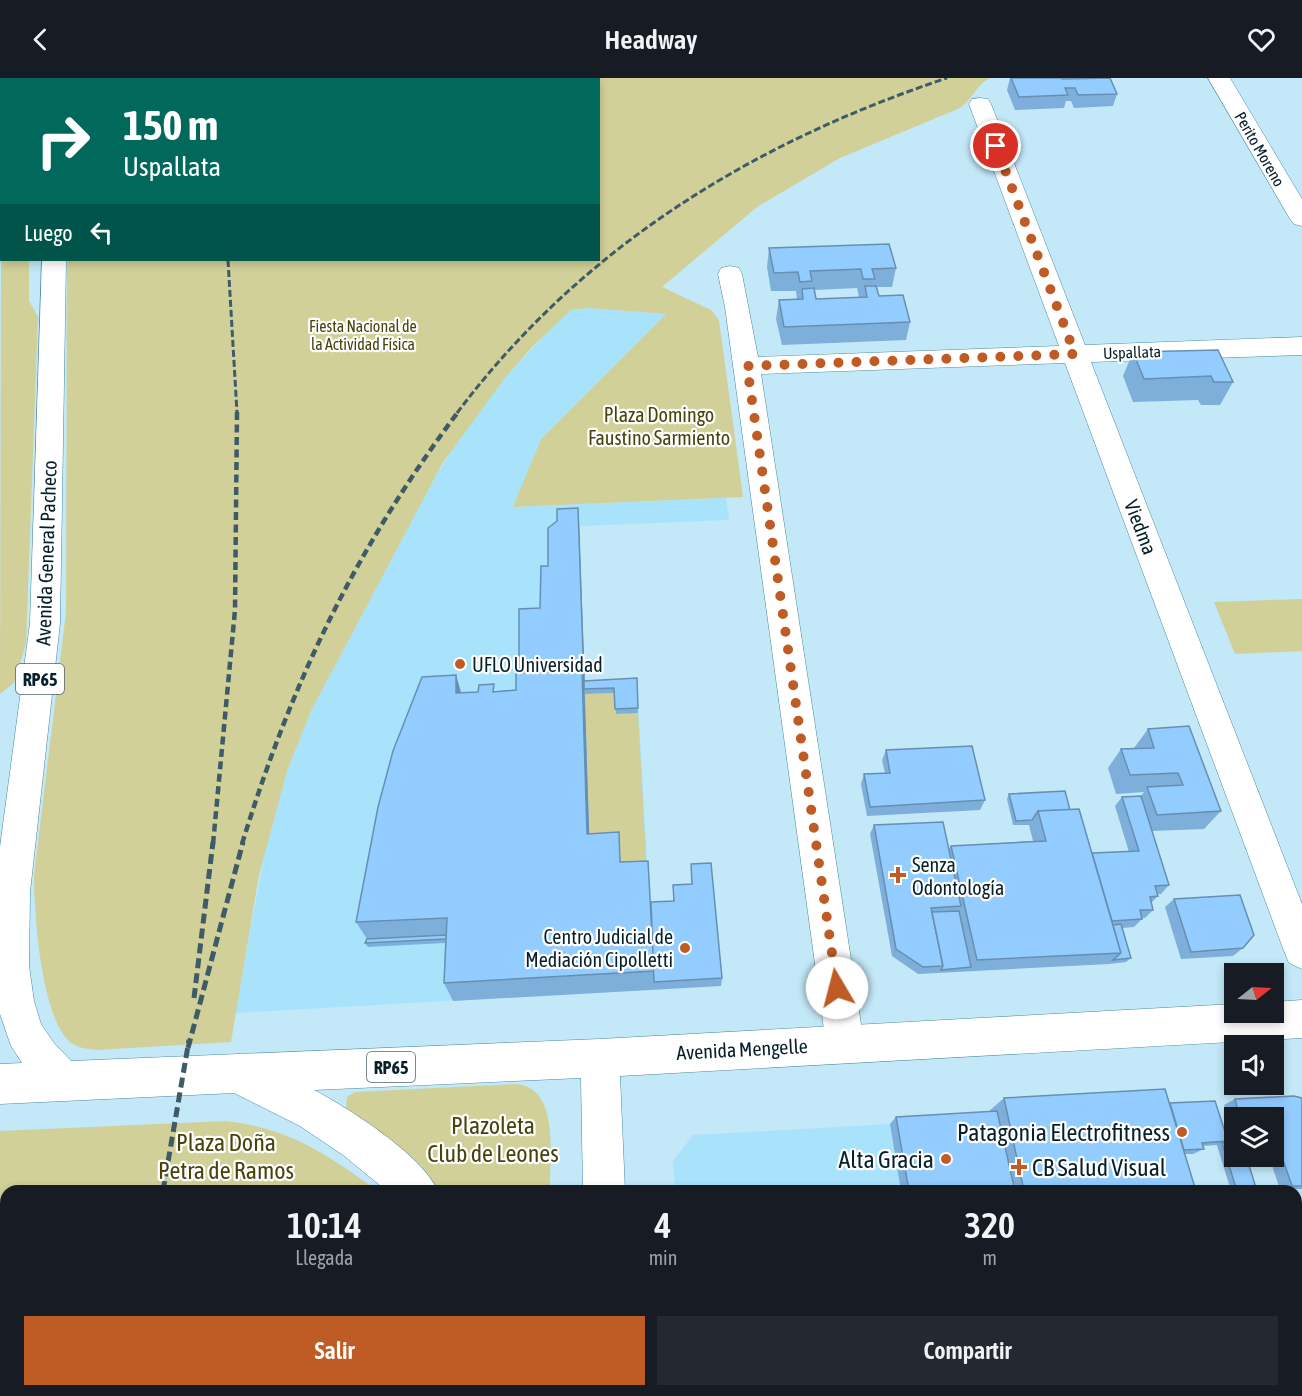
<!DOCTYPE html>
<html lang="es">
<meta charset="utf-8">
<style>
:root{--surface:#171b24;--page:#242831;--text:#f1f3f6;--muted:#9ea1a6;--accent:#bf5b24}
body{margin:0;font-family:"Asap Condensed",sans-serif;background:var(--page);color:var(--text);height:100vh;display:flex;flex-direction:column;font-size:22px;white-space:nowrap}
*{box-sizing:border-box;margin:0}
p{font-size:20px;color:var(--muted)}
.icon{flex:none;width:33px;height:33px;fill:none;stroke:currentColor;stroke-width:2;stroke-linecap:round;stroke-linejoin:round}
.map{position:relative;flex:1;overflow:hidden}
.drawer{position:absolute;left:0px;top:1107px;width:1302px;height:212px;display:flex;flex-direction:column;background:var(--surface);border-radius:18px 18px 0 0;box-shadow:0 3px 9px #0003}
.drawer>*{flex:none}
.guide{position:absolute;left:0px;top:0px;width:600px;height:183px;box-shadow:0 3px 9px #0003;background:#00695c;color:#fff;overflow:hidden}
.needle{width:39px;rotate:72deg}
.fabs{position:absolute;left:1224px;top:885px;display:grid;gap:12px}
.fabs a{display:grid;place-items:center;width:60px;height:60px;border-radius:0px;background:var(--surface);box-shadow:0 3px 9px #0003;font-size:30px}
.pin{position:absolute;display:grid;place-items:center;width:51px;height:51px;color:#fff;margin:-26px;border:3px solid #fff;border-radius:50%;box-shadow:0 2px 6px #0007}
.me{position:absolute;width:66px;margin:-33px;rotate:352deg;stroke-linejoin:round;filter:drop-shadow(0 0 4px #0008)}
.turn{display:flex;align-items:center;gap:21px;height:126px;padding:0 24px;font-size:27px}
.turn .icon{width:78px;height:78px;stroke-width:2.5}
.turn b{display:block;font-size:42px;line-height:51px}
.then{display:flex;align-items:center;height:57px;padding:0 24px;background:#0003;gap:12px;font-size:22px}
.eta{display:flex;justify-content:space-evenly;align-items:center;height:102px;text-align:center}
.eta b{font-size:36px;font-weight:600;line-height:42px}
.button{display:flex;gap:12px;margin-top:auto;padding:12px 24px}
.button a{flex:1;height:69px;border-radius:0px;background:var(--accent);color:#fff;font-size:24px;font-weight:600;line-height:69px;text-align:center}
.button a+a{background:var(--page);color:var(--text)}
header{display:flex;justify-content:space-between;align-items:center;height:78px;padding:0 24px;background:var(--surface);font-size:27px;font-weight:600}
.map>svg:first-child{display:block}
.built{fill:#a9e3fb}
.green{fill:#d1d098}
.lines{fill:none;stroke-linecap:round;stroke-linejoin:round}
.minor-casing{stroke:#4987a0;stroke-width:1}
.major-casing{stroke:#4987a0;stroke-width:1}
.minor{fill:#fff;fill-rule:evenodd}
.major{fill:#fff;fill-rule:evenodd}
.rail-far2{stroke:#3e5b67;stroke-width:3;stroke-dasharray:7 3;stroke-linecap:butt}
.rail-far1{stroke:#3e5b67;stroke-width:4.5;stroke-dasharray:8 4.5;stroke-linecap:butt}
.rail{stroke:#3e5b67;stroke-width:5;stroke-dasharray:10 5;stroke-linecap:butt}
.wall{fill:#7eafda;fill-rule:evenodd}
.shaded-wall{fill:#678fb2}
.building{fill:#93ccfe;stroke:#678fb2;stroke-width:1.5}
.route{stroke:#bf5b24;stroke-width:10;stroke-dasharray:0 18}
.poi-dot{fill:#bf5b24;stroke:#fff;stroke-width:2}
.labels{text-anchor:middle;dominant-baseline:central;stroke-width:4.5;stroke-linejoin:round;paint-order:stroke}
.far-street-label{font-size:16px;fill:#06202a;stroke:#fff}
.far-park-label{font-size:16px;fill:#47440b;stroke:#fff}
.shield{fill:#fff;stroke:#51636a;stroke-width:1.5}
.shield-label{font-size:18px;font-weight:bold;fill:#06202a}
.park-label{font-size:20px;fill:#47440b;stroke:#fff}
.street-label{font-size:20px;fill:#06202a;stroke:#fff}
.poi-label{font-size:20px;fill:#06202a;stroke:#fff;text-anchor:start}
.near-park-label{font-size:24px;fill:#47440b;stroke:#fff}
.near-poi-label{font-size:24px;fill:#06202a;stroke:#fff;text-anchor:end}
</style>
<header><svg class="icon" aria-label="back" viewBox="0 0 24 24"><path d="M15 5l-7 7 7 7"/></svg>Headway<svg class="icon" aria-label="heart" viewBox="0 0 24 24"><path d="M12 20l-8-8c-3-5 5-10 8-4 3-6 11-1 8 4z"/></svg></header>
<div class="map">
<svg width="1302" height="1318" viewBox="0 0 1302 1318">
<rect width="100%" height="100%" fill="#c3e8f8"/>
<!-- built -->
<g class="built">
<polygon points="588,230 666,236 541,361 514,429 726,420 729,442 580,448 584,608 637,606 654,911 235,935 267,762 287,693 311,633 425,415 467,348 504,301 552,249 571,232"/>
<polygon points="890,1046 901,1113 675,1113 673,1083 693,1057"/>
</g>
<!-- green -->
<g class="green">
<path d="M136,0H990C977,6 972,22 960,30L840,80L757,129L662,209L711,232L719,242L743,419L513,429L541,361L666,236L588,230L571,232L532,269L504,301L442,386L311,633L287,693L259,797L231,964L97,972C87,971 78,970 70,964C41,939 34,835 34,797L66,534L67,182H598V2L129,1Z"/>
<polygon points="1,178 2,182 29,182 29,223 38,239 26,566 14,605 0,616"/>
<polygon points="1302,521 1302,573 1235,576 1214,524"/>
<polygon points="615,615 616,636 638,635 647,797 590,779 585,616"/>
<path d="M516,1006C561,1010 549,1080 550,1113H441L346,1031L347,1019L355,1014Z"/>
<path d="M226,1043C291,1051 326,1076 378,1113H6V1312H525L526,1318H0V1053Z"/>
<polygon points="1296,1261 1302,1261 1302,1318 1225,1318 1223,1313 1296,1312"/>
<polygon points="942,1313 1021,1313 1022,1318 943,1318"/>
</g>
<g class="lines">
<defs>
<g id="minor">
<polygon points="1208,0 1230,0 1302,121 1302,148 1294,146 1290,141"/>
<polygon points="980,20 988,21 991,26 1085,267 1302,259 1302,277 1091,284 1302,826 1302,891 1289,885 1284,873 1065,285 761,296 864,966 859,980 845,985 831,980 826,966 725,229 718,196 721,190 730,188 739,190 742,196 758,279 1059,268 969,26 972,21"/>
</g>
<g id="major">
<rect x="50" y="0" width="22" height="2"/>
<polygon points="91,0 118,0 90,2"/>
<rect x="0" y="137" width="2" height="14"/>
<path d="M42,182H66L60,545L30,814L29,888L34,923L41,946L54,965L71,983L600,961L1234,926V934H1274V924L1302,922V960L620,998L625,1113H583L581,1000L314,1012C350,1031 422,1077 438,1113H387L343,1077L300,1048L234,1015L0,1026V986L22,985L11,968L0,936V769L30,545Z"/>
<polygon points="523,1312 567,1312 568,1318 524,1318"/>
<rect x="589" y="1312" width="44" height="6"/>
</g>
</defs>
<!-- minor casing -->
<use href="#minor" class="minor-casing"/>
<!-- major casing -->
<use href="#major" class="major-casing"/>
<!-- minor -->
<use href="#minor" class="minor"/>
<!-- major -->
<use href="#major" class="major"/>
<!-- rail-far2 -->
<g class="rail-far2">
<polyline points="228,182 237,335"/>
<path d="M457,335C582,169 752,65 947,0"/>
</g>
<!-- rail-far1 -->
<g class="rail-far1">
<polyline points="213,766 235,532 237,334"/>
<path d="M242,766C292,603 356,470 458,334"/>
</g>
<!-- rail -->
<g class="rail">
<polyline points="194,920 213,764"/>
<polyline points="188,970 243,764"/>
<polyline points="163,1113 189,962"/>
<polyline points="129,1318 130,1312"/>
</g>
</g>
<!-- wall -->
<g class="wall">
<polygon points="1010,0 1062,1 1117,16 1113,28 1074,30 1071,23 1066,23 1064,30 1015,32 1007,12"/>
<path d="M769,170L896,190L892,209H877L879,218L910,244L906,262L782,267L776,241L779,222L797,221L796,213H771L767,189ZM857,210L859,219L816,221L814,212Z"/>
<polygon points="1133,274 1233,304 1220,327 1201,327 1198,322 1133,324 1123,298"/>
<polygon points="579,447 585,603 637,600 638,635 616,636 615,615 585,616 589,756 620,784 651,824 673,823 673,807 691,806 691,786 722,900 721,908 453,923 444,905 445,865 368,869 365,865 367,861 356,844 456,597 461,615 516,612 519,594 540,530 548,488"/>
<polygon points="1148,651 1221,733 1204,751 1152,753 1169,807 1161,816 1157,816 1158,818 1151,825 1153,832 1145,840 1142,840 1142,841 1134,849 1122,850 1131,880 1126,884 1109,886 918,896 892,878 870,756 874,747 949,771 951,768 1033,763 1029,747 1013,747 1007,721 1009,716 1070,732 1092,775 1129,774 1115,728 1122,719 1141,718 1144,714 1116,716 1108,690 1121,671 1134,671 1134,670"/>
<polygon points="886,672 985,722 980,732 867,738 861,706 864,696 885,695 882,682"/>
<polygon points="1174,821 1243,870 1233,878 1181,881 1165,829"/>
<polygon points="1004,1020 1170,1025 1228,1063 1223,1065 1234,1078 1274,1078 1274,1040 1234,1040 1234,1059 1224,1027 1235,1021 1302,1020 1302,1111 1280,1112 1270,1081 1248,1083 1257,1113 1231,1113 1217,1067 1203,1068 1204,1071 1193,1076 1185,1076 1196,1113 901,1113 890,1046 896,1039 988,1034"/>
<polygon points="1302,1197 1302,1261 1298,1261 1296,1255 1296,1198"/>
<polygon points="1021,1312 1229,1312 1231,1318 1022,1318"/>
</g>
<!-- shaded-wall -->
<g class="shaded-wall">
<polygon points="578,430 579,447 590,779 587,756"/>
<polygon points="456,597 464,625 456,615"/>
</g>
<!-- building -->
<g class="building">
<polygon points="1011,0 1061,0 1062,1 1110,0 1117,16 1078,17 1075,10 1065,10 1068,17 1019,19"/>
<polygon points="889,166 896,190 872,191 875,201 863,201 861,191 810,193 812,203 800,204 798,194 774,195 769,170"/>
<polygon points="865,208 876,208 879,218 903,217 910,244 784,249 779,222 803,221 802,211 814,210 816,221 867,219"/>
<polygon points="1218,272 1233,304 1214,304 1211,298 1144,301 1133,274"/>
<polygon points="578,430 584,603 582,592 519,594 519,531 540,530 541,488 548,488 548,450 557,443 557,431"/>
<polygon points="582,592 587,756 619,754 620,784 648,783 654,893 444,905 447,840 356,844 378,729 393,673 422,599 456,597 456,615 478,614 479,607 494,606 493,614 516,612 516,595"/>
<polygon points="637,600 638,630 615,631 614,610 584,611 584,603"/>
<polygon points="1189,648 1221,733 1157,737 1147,709 1183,707 1178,695 1130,697 1121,671 1154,670 1148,651"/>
<polygon points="972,668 985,722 870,729 864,696 890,695 886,672"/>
<polygon points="1065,713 1070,732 1038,733 1032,742 1016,743 1009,716"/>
<polygon points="1141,718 1169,807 1155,808 1158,818 1150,819 1153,832 1140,832 1142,841 1112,843 1092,775 1139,773 1122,719"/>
<polygon points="1079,731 1121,875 977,882 951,768 1046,763 1038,733"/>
<polygon points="943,744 961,828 931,830 943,888 923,889 896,871 874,747"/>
<polygon points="711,785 722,900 654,904 651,824 674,823 673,807 692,806 691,786"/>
<polygon points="1240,817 1254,857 1243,870 1191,874 1174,821"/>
<polygon points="959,833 971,889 941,892 943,888 932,834"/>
<polygon points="1121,846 1131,880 1113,882 1121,875 1113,847"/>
<polygon points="446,857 446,861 365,865 367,861"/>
<polygon points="1165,1011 1196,1113 1024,1113 1004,1020"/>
<polygon points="1294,1018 1302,1020 1302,1108 1292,1108 1281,1076 1274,1077 1274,1040 1240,1040 1235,1021"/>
<polygon points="1215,1023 1228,1063 1202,1065 1204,1071 1184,1072 1170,1025"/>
<polygon points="997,1033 1015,1113 909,1113 896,1039"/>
<polygon points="1234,1064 1234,1078 1246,1078 1257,1113 1237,1113 1222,1065"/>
<polygon points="1302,1197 1302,1231 1296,1212 1296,1198"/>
<polygon points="690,1312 958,1312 959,1318 691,1318"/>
<polygon points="1025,1312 1229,1312 1231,1318 1026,1318"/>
</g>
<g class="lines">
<!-- route -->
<polyline class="route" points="837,910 747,288 1075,276 996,68"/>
</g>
<!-- markers -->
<g class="poi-dot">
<circle cx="460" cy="586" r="6"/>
<path d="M895 788h6v6h6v6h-6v6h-6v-6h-6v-6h6z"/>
<circle cx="685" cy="870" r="6"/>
<circle cx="1182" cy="1054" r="6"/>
<circle cx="946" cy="1081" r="6"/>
<path d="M1016 1080h6v6h6v6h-6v6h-6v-6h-6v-6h6z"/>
</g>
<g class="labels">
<!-- far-street labels -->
<g class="far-street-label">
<text transform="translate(1260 71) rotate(60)">Perito Moreno</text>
<text transform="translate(1132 274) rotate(-2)">Uspallata</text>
</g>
<!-- far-park labels -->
<g class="far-park-label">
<text x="363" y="248">Fiesta Nacional de<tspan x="363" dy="18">la Actividad Física</tspan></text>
</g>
<!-- shield labels -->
<g class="shield">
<rect x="16" y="586" width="48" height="30" rx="4.5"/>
<rect x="367" y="974" width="48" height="30" rx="4.5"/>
</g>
<g class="shield-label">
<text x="40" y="601">RP65</text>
<text x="391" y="989">RP65</text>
</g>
<!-- park labels -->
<g class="park-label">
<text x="659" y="336">Plaza Domingo<tspan x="659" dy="23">Faustino Sarmiento</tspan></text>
</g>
<!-- street labels -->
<g class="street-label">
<text transform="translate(1141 449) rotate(69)">Viedma</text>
<text transform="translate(46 475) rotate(-88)">Avenida General Pacheco</text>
<text transform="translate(742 971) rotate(-3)">Avenida Mengelle</text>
</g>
<!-- poi labels -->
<g class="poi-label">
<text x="472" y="586">UFLO Universidad</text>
<text x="912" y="786">Senza<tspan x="912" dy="23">Odontología</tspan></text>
<text x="673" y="858" text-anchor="end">Centro Judicial de<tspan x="673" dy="23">Mediación Cipolletti</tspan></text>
</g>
<!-- near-park labels -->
<g class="near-park-label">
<text x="493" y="1047">Plazoleta<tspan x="493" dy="28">Club de Leones</tspan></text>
<text x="226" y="1064">Plaza Doña<tspan x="226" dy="28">Petra de Ramos</tspan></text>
</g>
<!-- near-poi labels -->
<g class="near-poi-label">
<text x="1170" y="1054">Patagonia Electrofitness</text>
<text x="934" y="1081">Alta Gracia</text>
<text x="1032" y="1089" text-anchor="start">CB Salud Visual</text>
</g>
</g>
</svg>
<div class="fabs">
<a><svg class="needle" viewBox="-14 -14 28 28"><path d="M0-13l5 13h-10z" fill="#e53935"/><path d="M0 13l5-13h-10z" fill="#9ea1a6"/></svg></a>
<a><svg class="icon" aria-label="sound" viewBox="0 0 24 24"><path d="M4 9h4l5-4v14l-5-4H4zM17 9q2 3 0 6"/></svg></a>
<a><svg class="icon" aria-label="layers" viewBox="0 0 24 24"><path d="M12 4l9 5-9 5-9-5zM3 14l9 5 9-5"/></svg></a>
</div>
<div class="pin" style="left:996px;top:68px;background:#d93025"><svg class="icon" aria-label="arrive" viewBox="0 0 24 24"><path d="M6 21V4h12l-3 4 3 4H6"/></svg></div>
<svg class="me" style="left:837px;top:910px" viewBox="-20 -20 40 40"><circle r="19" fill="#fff"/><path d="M0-13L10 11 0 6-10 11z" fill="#bf5b24"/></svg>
<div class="guide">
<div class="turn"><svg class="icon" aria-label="right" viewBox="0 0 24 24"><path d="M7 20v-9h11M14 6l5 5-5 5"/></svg><div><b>150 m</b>Uspallata</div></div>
<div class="then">Luego<svg class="icon" aria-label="left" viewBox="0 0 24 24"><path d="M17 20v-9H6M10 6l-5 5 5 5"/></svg></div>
</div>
<section class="drawer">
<div class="eta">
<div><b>10:14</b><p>Llegada</p></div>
<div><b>4</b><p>min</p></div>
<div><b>320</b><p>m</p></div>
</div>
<div class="button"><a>Salir</a><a>Compartir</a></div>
</section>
</div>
